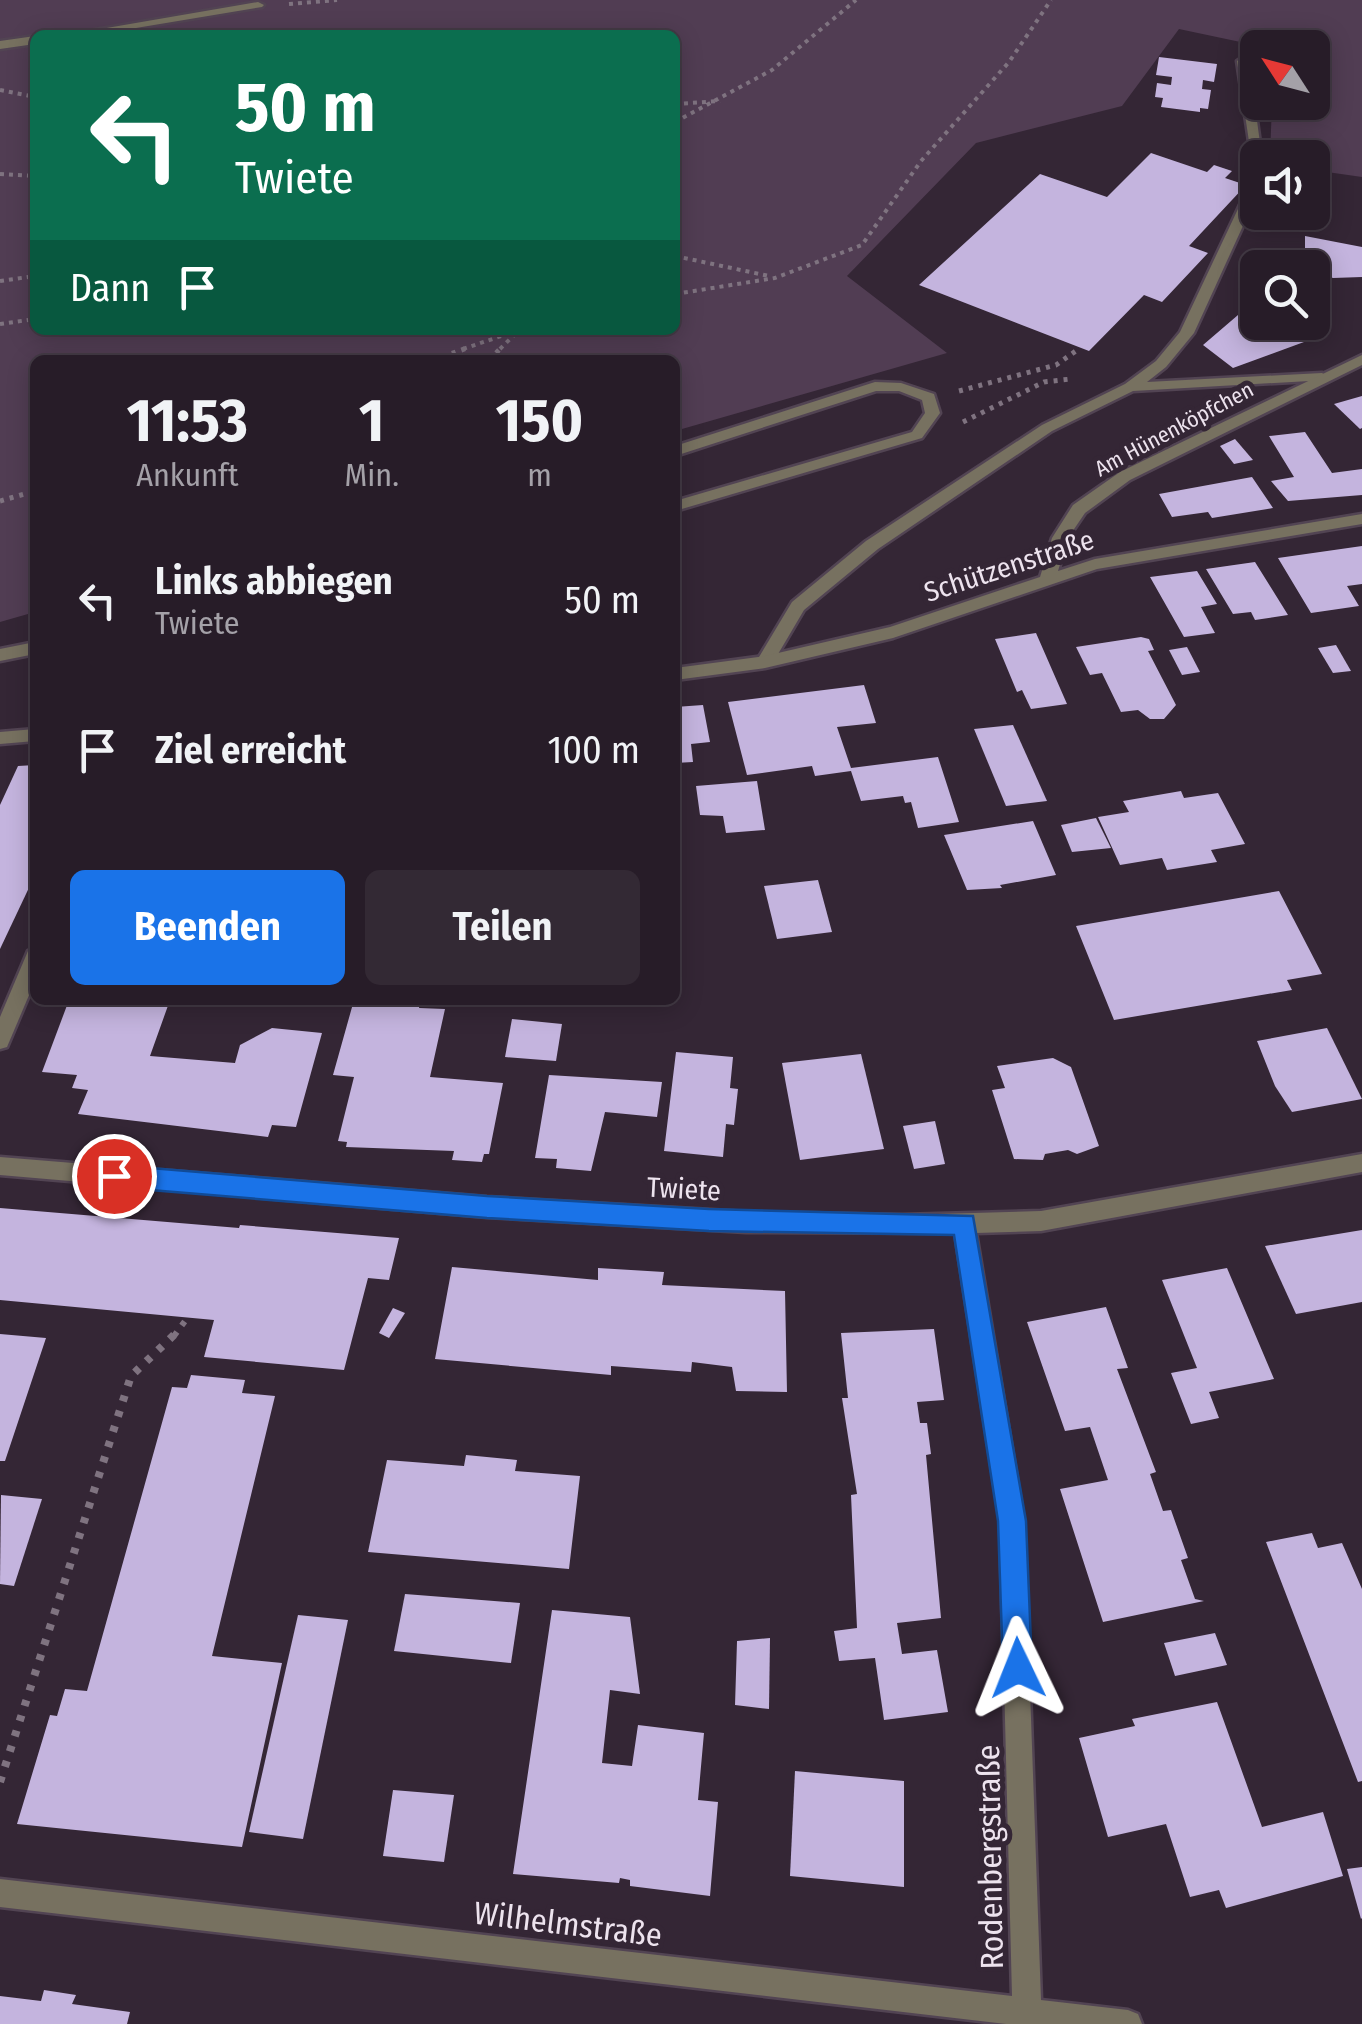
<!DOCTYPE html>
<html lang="de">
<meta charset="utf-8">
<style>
:root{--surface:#271c28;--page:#332934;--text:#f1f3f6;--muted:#a4a1a8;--line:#433a45;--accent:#1a73e8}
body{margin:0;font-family:"Fira Sans Condensed",sans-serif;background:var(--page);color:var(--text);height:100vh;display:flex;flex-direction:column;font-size:38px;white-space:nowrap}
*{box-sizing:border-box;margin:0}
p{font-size:32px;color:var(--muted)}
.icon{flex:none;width:55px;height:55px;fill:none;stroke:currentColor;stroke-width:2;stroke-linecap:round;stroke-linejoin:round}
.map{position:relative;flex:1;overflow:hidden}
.details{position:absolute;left:30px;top:355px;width:650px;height:650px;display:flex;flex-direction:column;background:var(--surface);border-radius:15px;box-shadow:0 5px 25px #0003,0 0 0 2px var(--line)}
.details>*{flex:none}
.hud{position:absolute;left:30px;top:30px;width:650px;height:305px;border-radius:15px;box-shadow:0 5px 25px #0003,0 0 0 2px var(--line);background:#0b6e4f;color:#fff;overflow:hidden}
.needle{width:65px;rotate:306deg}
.controls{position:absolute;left:1240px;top:30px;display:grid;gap:20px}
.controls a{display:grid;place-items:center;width:90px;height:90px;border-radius:15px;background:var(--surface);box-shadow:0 5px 25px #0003,0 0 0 2px var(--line);font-size:50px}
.pin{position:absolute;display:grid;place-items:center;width:85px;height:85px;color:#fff;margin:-42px;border:5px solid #fff;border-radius:50%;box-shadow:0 2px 10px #0007}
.me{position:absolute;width:110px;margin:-55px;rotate:358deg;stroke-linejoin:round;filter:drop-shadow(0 0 8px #0008)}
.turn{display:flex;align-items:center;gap:35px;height:210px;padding:0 40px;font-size:45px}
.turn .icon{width:130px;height:130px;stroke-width:2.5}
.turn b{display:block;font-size:70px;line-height:85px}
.then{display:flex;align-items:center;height:95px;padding:0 40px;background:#0003;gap:20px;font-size:38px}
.eta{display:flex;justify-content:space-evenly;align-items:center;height:170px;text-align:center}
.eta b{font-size:60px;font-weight:700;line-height:70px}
.action{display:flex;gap:20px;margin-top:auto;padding:20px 40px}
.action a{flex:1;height:115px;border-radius:15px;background:var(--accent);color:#fff;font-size:40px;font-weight:700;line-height:115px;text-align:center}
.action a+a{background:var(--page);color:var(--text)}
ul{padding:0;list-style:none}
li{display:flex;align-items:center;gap:30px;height:150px;padding:0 40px}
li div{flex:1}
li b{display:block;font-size:38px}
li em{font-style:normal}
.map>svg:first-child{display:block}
.green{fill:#513d53;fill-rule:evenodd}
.building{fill:#c4b4de}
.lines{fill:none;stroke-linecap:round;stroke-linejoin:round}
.service-casing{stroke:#524453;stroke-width:5}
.minor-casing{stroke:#524453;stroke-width:5}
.path-far3{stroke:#7f7380;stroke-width:4;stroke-dasharray:4 5;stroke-linecap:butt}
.path-far2{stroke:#7f7380;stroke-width:5;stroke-dasharray:4 6;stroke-linecap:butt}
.path-far1{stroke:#7f7380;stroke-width:6;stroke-dasharray:5 8;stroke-linecap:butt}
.path{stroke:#7f7380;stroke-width:8;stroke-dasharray:6 10;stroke-linecap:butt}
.service{fill:#777160;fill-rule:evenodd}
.minor{fill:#777160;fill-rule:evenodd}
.route{fill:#1a73e8;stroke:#114b97;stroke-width:2.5}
.labels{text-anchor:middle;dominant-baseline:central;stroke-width:10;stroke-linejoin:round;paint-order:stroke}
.far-street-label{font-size:22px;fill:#ede3ee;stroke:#342635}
.street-label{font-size:28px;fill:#ede3ee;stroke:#342635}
.near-street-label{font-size:32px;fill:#ede3ee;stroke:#342635}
</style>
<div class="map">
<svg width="1362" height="2024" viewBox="0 0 1362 2024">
<rect width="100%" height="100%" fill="#342635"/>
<!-- green -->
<path class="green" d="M0,0H1362V177L1313,170L1312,158L1270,157L1272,103L1312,102V48L1264,47L1179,29L1122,106L976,143L847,276L947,353L675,431V360H35V612L0,622ZM35,35H675V330H35Z"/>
<!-- building -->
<g class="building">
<polygon points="1159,57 1217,64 1214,82 1203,80 1202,89 1211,90 1208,109 1200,108 1200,112 1161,107 1163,98 1155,97 1157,83 1171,85 1172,77 1156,75"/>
<polygon points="1151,153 1207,172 1214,165 1232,171 1225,178 1246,185 1189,246 1208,253 1162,302 1144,295 1089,351 919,285 1040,174 1107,197"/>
<polygon points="1305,236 1362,247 1362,277 1333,278 1305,268"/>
<polygon points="1258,307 1258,322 1277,322 1304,342 1233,368 1203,345 1238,315"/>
<polygon points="1362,396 1362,428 1360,429 1334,404"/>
<polygon points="1305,432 1332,473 1362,469 1362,495 1288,501 1271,481 1294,477 1269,436"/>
<polygon points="1235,439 1253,460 1234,464 1220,446"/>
<polygon points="1252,477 1273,508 1212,518 1208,512 1172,517 1159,494"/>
<polygon points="1362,546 1362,584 1347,586 1359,606 1311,613 1278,558"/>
<polygon points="1255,562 1288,615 1255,620 1251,612 1233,614 1206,569"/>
<polygon points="1197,571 1217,604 1201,607 1215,633 1184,637 1150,577"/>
<polygon points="1036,633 1067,704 1031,709 1022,690 1017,692 995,639"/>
<polygon points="1141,637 1149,639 1154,650 1148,651 1176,705 1164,719 1150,719 1138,710 1121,712 1102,673 1090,675 1076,647"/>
<polygon points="1336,645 1351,671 1333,673 1318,648"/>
<polygon points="1187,647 1200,672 1182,675 1169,650"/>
<polygon points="864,685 876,723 837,727 851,768 938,757 959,822 918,828 911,802 905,803 903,796 861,801 851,771 815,776 812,766 747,775 728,702"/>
<polygon points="703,705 710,742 691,744 693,762 675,763 675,707"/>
<polygon points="1013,725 1047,801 1006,806 974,729"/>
<polygon points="35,765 35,875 0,949 0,805 18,766"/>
<polygon points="757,781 765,830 726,833 723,816 700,815 696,786"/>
<polygon points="1181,791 1184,798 1218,793 1245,844 1211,850 1217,862 1167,870 1162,858 1120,865 1098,817 1129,812 1123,801"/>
<polygon points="1096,818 1111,848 1072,852 1061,825"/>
<polygon points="1033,821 1056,875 1000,885 1002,888 967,890 944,835"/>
<polygon points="818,880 832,932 777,939 764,886"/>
<polygon points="1279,891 1322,974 1287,980 1292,990 1114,1020 1076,926"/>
<polygon points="69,1000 170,1000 150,1056 235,1063 240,1045 272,1028 322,1033 296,1127 272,1125 268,1137 78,1114 88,1090 72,1088 77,1075 42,1072"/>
<polygon points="354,1000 420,1002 419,1008 445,1009 430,1077 503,1083 489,1154 484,1154 482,1162 452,1160 454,1151 346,1147 347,1142 338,1141 354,1077 333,1075"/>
<polygon points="512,1019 562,1024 556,1061 505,1057"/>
<polygon points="1327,1028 1362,1099 1292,1112 1275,1086 1257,1041"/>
<polygon points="676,1052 733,1057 730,1088 738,1089 734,1125 726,1124 723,1157 664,1151"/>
<polygon points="861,1054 884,1149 800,1160 782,1063"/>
<polygon points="1053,1058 1071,1067 1099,1146 1077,1154 1068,1150 1045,1154 1043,1160 1014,1159 992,1090 1005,1088 997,1066"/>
<polygon points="549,1075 662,1082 657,1117 605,1112 591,1171 556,1168 557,1159 535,1158"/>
<polygon points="935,1121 945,1164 914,1169 903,1126"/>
<polygon points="0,1208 239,1228 240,1225 399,1238 389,1280 368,1278 344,1370 204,1357 214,1320 0,1300"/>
<polygon points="1362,1230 1362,1302 1296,1314 1265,1246"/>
<polygon points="452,1267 598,1280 598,1268 664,1272 662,1285 785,1291 787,1392 736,1391 732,1367 692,1362 691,1372 611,1366 611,1375 435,1359"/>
<polygon points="1227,1268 1274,1379 1209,1392 1219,1418 1191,1424 1171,1373 1197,1368 1162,1280"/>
<polygon points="1106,1307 1128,1368 1117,1369 1156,1472 1150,1474 1163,1511 1171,1510 1188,1558 1181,1560 1195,1599 1204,1601 1103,1622 1060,1489 1108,1480 1090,1427 1065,1431 1027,1322"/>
<polygon points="393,1308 405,1313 389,1338 379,1333"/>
<polygon points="934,1329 944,1400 917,1402 920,1423 927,1423 931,1454 926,1455 941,1618 897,1623 902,1654 937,1650 948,1712 884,1720 875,1658 839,1661 834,1631 857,1628 851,1495 857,1494 842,1398 848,1398 841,1333"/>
<polygon points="0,1334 46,1338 5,1461 0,1461"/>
<polygon points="191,1375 245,1380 242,1393 275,1396 212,1656 282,1663 242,1847 17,1824 50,1715 57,1716 65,1689 87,1691 172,1387 187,1388"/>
<polygon points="466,1455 517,1460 515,1471 580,1476 569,1569 368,1552 387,1460 464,1466"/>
<polygon points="1,1495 42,1499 14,1586 0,1584"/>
<polygon points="1312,1533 1318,1548 1342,1543 1362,1589 1362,1781 1358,1782 1266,1542"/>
<polygon points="405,1594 520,1603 511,1663 394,1651"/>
<polygon points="552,1610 630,1617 640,1694 610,1690 602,1763 632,1766 638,1725 704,1733 698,1800 718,1802 710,1896 630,1886 630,1880 620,1878 619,1883 513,1874"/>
<polygon points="298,1615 348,1620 303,1839 249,1832"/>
<polygon points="1215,1633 1227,1665 1175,1676 1164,1643"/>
<polygon points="770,1638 769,1709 735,1705 737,1641"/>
<polygon points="1217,1702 1262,1827 1323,1812 1343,1876 1226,1908 1219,1890 1190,1897 1166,1824 1108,1837 1079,1738 1135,1726 1132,1719"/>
<polygon points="795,1771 904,1781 904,1887 790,1876"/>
<polygon points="393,1790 454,1795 444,1862 383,1856"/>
<polygon points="1362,1867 1362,1918 1361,1919 1347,1869"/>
<polygon points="44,1990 76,1995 72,2004 130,2012 127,2024 0,2024 0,1996 41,2001"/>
</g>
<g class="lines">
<defs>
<g id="service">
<polygon points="1243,57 1249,61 1262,158 1258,158 1258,193 1194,333 1166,367 1147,382 1322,373 1329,377 1327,380 1133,391 1052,431 878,549 804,610 771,666 759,666 756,662 792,602 866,541 1042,425 1125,384 1156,361 1180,332 1254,175 1237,61"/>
<polygon points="875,382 901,383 934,394 940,413 922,438 675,511 675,501 912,432 925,413 922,400 899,391 876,391 675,456 675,446"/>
<polygon points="35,642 35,654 0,661 0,649"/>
</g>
<g id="minor">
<polygon points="258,2 264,5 262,7 94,35 66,35"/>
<polygon points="35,36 35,44 0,49 0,41"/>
<polygon points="1362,355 1362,365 1130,480 1085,513 1068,538 1058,571 1095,559 1362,514 1362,524 1097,569 893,638 765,668 675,680 675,668 765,656 890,627 1040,577 1052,538 1073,505 1120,472"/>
<polygon points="35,729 35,741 0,744 0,732"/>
<polygon points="35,949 35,981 7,1047 0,1049 0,1017 28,951"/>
<polygon points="1362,1154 1362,1172 1041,1231 976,1233 1024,1521 1041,2000 1128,2010 1138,2014 1142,2024 1006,2024 0,1907 0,1879 1012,1996 1000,1521 955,1233 746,1232 487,1217 0,1175 0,1157 487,1197 746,1212 902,1215 1041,1211"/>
</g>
</defs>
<!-- service casing -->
<use href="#service" class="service-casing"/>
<!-- minor casing -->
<use href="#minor" class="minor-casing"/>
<!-- path-far3 -->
<g class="path-far3">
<polyline points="289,4 337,0"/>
<polyline points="0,90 35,97"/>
<polyline points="675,104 720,101"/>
<polyline points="675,122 772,70 856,0"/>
<polyline points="0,174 35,176"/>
<polyline points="675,256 769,276"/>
<polyline points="0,281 35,276"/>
<polyline points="675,294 775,278 862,245 921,161 1009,62 1051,0"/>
<polyline points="0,324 35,319"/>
<polyline points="463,349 519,330"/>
<polyline points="500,349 515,334"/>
</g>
<!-- path-far2 -->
<g class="path-far2">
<polyline points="433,360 470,347"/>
<polyline points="489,360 502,347"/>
<polyline points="959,391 1056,365 1080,348"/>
<polyline points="963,422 1044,382 1071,379"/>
<polyline points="0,501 35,491"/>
</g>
<!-- path-far1 -->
<polyline class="path-far1" points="174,1336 188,1317"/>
<!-- path -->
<polyline class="path" points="0,1782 131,1376 176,1333"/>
<!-- service -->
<use href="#service" class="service"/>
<!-- minor -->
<use href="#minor" class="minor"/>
</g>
<!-- route -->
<polygon class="route" points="114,1165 487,1196 709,1209 973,1216 1026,1521 1032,1668 1028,1678 1018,1683 1007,1678 1003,1668 998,1521 954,1235 709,1231 487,1218 114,1187 102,1176"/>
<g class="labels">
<!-- far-street labels -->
<g class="far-street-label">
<text transform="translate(1174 429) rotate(-28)">Am Hünenköpfchen</text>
</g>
<!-- street labels -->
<g class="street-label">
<text transform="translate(1009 566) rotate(-18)">Schützenstraße</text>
<text transform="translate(684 1189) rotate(3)">Twiete</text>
</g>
<!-- near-street labels -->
<g class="near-street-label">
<text transform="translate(990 1857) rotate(-91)">Rodenbergstraße</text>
<text transform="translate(568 1924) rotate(7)">Wilhelmstraße</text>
</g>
</g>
</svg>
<div class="controls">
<a><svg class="needle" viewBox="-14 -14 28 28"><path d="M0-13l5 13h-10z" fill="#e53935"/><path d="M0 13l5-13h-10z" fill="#a4a1a8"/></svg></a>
<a><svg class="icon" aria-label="sound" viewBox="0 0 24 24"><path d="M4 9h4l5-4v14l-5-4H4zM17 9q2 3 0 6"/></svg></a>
<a><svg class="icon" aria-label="search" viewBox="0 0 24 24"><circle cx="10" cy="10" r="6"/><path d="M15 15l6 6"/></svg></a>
</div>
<div class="pin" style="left:114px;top:1176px;background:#d93025"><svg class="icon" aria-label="arrive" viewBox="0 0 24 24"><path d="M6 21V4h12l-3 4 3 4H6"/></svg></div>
<svg class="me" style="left:1018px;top:1668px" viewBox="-20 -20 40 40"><path d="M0-17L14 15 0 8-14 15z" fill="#1a73e8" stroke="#fff" stroke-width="4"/></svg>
<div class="hud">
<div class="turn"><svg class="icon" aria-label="left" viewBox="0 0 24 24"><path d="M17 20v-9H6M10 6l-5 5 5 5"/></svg><div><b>50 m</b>Twiete</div></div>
<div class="then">Dann<svg class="icon" aria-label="arrive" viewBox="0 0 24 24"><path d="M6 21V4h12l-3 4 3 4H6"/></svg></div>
</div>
<section class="details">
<div class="eta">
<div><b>11:53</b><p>Ankunft</p></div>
<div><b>1</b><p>Min.</p></div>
<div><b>150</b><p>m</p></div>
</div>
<ul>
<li><svg class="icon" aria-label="left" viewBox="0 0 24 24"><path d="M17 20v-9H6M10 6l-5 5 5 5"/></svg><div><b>Links abbiegen</b><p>Twiete</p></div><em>50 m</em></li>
<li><svg class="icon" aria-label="arrive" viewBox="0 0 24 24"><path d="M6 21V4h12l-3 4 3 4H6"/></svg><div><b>Ziel erreicht</b></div><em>100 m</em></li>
</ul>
<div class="action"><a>Beenden</a><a>Teilen</a></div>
</section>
</div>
